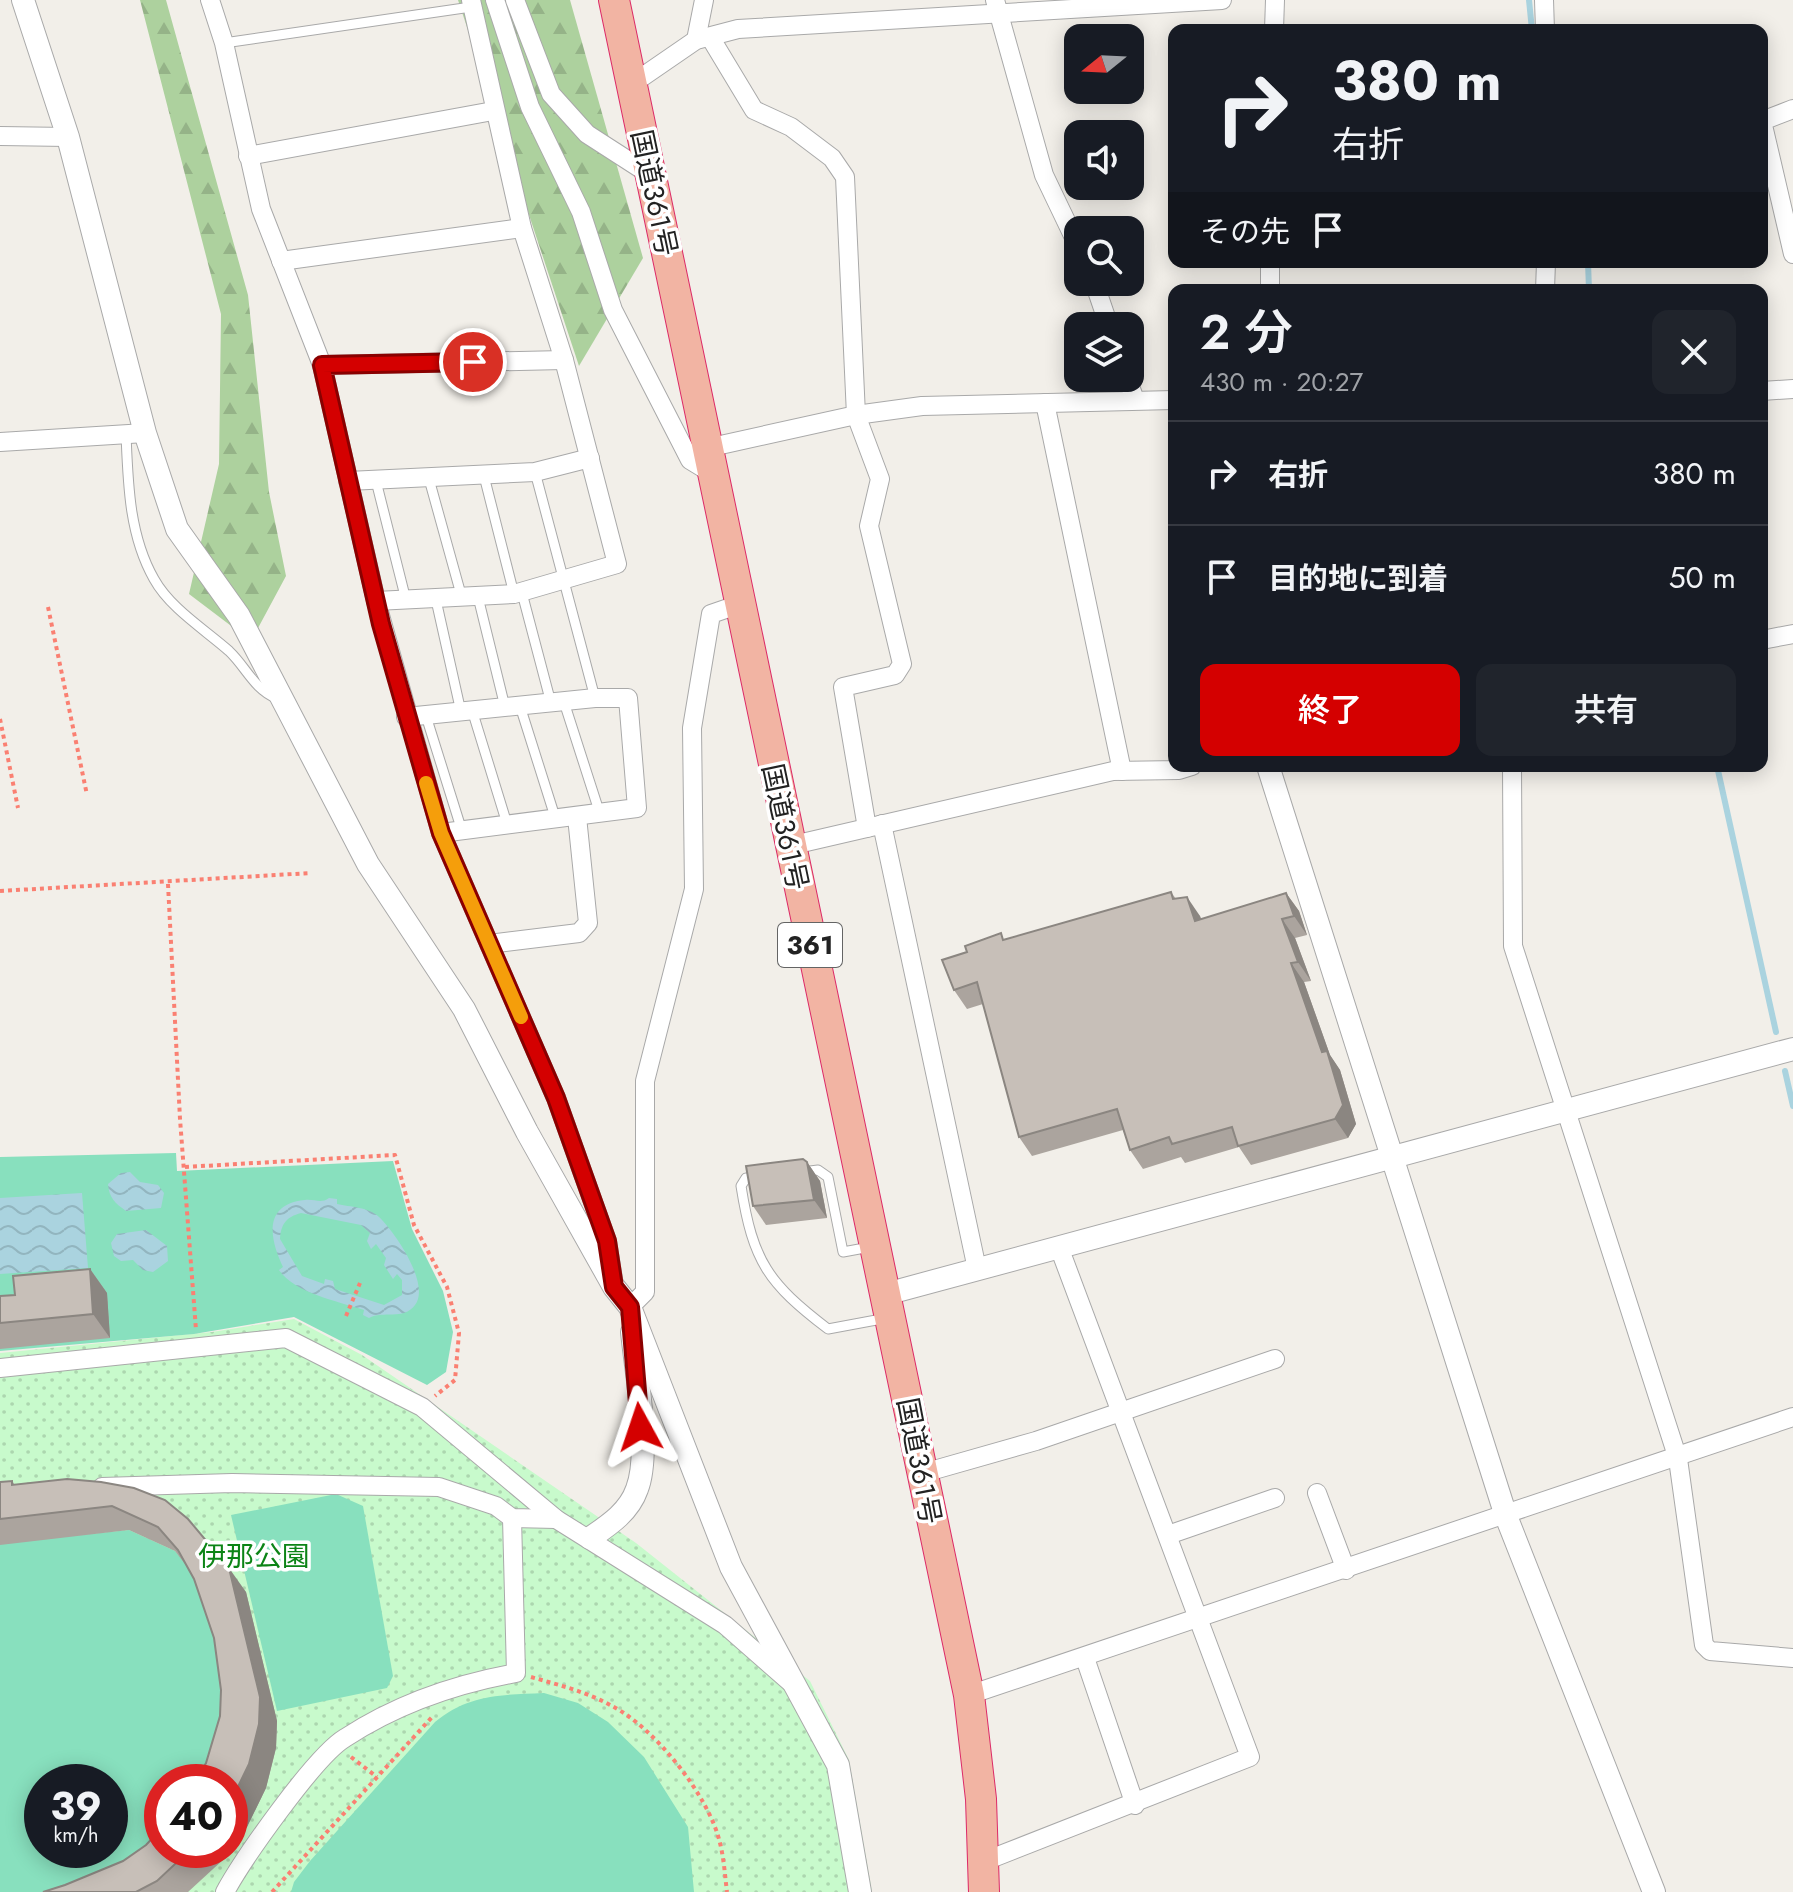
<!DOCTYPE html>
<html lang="ja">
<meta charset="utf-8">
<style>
:root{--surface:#171b24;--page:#20242c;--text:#f1f3f6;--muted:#9ea1a6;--line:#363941;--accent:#d40000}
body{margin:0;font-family:Jost,"Noto Sans JP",sans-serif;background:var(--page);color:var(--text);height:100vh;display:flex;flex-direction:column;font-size:30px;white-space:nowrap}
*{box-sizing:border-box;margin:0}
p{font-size:26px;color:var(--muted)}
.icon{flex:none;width:44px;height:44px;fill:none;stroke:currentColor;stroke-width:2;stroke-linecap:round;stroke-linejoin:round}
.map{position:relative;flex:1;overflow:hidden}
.panel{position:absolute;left:1168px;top:284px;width:600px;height:488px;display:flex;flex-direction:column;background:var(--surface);border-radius:16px;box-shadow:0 4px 20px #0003}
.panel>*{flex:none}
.top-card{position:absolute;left:1168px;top:24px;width:600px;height:244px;border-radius:16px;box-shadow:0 4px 20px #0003;background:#171b24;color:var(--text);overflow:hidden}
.needle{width:52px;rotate:252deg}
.tools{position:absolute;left:1064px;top:24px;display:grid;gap:16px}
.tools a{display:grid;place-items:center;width:80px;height:80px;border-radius:16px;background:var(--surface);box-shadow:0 4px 20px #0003;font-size:40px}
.speed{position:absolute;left:24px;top:1764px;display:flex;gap:16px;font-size:40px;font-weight:700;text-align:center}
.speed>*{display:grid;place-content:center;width:104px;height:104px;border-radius:50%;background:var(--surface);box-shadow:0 4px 20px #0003;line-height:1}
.speed small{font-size:20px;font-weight:400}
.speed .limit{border:12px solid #d22;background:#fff;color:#111}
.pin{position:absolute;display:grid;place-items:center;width:68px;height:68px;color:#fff;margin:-34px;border:4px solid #fff;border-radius:50%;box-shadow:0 2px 8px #0007}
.me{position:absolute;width:88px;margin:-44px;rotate:355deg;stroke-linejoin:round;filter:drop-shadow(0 0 6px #0008)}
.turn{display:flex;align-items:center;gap:28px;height:168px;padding:0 32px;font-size:36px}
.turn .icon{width:104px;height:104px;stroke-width:2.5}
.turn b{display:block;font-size:56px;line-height:68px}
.then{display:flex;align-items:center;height:76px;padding:0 32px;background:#0003;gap:16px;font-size:30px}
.round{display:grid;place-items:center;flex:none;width:84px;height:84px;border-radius:16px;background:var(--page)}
.head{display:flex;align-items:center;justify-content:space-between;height:136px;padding:0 32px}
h1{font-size:48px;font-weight:600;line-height:60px}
.cta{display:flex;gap:16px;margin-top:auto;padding:16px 32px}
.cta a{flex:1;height:92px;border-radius:16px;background:var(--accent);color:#fff;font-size:32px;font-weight:600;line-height:92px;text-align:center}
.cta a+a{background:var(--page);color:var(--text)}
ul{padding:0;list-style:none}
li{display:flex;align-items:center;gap:24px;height:104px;padding:0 32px;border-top:2px solid var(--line)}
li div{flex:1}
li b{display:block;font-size:30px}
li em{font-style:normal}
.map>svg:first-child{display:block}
.forest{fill:url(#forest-firs)}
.park{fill:url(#park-dots);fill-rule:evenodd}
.pitch{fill:#88e0be;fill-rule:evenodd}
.water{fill:url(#water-waves);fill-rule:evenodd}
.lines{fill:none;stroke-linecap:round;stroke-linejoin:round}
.stream{stroke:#aad3df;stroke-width:6}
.service-casing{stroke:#a9a9a9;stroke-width:11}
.minor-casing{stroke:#a9a9a9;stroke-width:20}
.tertiary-casing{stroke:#a9a9a9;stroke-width:24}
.trunk-casing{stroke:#dc2a67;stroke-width:32}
.path{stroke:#fa8072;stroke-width:4;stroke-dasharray:4 4;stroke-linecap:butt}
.service{stroke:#fff;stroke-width:9}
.minor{stroke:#fff;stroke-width:18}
.tertiary{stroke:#fff;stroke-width:22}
.trunk{stroke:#f2b4a3;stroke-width:30}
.wall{fill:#aba49e}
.shaded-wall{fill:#8b8681}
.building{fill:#c7bfb8;stroke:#8b8681;stroke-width:2}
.route-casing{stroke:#8a0000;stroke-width:20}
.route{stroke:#d40000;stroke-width:14}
.slow{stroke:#f59e0b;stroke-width:14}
.labels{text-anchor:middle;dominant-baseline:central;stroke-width:7;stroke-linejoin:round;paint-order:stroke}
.shield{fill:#fff;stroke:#646464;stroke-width:2}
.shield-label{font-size:26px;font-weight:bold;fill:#222}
.street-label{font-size:28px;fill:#222;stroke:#fff}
.park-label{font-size:28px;fill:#0c8416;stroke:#fff}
</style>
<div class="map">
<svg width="1793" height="1892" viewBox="0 0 1793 1892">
<defs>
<pattern id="forest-firs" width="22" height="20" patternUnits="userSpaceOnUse" patternTransform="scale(2)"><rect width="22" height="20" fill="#add19e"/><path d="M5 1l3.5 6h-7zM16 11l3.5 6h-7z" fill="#95b388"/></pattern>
<pattern id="park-dots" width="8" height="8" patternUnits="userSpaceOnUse" patternTransform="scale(2)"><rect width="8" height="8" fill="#c8facc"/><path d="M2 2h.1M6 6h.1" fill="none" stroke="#acd6af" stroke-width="1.8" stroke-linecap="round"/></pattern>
<pattern id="water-waves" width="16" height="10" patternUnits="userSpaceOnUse" patternTransform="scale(2)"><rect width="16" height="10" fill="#aad3df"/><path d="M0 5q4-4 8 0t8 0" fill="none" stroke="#92b5bf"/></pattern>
</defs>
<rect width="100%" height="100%" fill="#f2efe9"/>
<!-- forest -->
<g class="forest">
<polygon points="140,0 166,0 248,295 269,492 286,576 251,641 189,594 219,464 221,314"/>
<polygon points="458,0 570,0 643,258 579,366"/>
</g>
<!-- park -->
<path class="park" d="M294,1319L362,1355L636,1543L810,1681L849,1760L872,1892H0V1353L212,1332ZM42,1782H110V1850H42ZM162,1782H230V1850H162Z"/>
<!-- pitch -->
<g class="pitch">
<polygon points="176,1153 177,1171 393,1161 412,1229 443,1291 453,1332 446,1372 427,1385 294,1317 194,1334 0,1351 0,1157"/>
<polygon points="336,1494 363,1506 393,1676 387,1688 277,1711 231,1515"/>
<path d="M129,1530L175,1551L195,1575L221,1629L225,1782H162V1850L126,1892H0V1543ZM42,1782H110V1850H42Z"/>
<path d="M544,1693L578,1703L608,1722L644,1757L688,1827L694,1892H291L294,1882L310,1861L435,1722C469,1694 501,1695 544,1693Z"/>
</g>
<!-- water -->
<g class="water">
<path d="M130,1172L140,1182L158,1185L164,1193L161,1208L126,1211C115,1203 109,1198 108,1184L121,1173Z"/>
<polygon points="82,1193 88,1268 0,1274 0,1198"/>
<path d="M329,1198L337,1199V1204C350,1207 369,1207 379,1217C394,1231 431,1284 415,1305C403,1321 383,1310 369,1318L363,1315L364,1310C337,1301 295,1293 279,1270L283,1267C270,1240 262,1204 305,1200C315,1199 321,1204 329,1198ZM301,1213L361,1225L370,1233L367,1241L371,1249L376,1244L386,1258L384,1265L393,1279L397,1274L402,1280V1295L384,1305L335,1289L333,1281L325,1279L324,1284L302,1276L280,1239C281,1224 286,1217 301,1213Z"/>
<polygon points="146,1230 167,1246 168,1261 153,1272 143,1270 133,1260 121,1261 114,1256 111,1243 117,1234"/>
</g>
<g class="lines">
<!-- stream -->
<g class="stream">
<polyline points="1529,0 1532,30"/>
<polyline points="1588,262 1589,290"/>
<polyline points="1717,766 1776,1032"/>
<polyline points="1785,1071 1793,1106"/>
</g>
<defs>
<g id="service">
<polyline points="224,43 471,7"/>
<path d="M126,434C128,483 129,535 154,579C170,608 204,629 229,651C246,667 254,689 276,698"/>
<polyline points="535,472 595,698"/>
<polyline points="484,476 514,594"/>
<polyline points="429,479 462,598"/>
<polyline points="376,481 406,600"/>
<polyline points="522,593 551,703"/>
<polyline points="478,597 505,707"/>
<polyline points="436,600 461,712"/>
<polyline points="564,702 600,814"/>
<polyline points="520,706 556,820"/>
<polyline points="472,710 508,827"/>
<polyline points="426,716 462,831"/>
<polyline points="802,1172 818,1170 828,1177 843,1252 870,1247"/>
<path d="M759,1177L746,1178L741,1186C753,1262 768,1283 828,1329L887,1318"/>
</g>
<g id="minor">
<polyline points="210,0 224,43 261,209 322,365 376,601 441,833 556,1098 607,1241 613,1279"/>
<polyline points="495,0 530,107 581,212 613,310 690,460 713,474"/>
<polyline points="515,0 551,94 587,134 649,174"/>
<polyline points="995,0 1044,175 1078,246"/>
<polyline points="1544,0 1545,30"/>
<polyline points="1274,30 1275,0"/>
<polyline points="710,37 754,110 791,127 832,158 845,177 856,415 880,479 869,526 902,664 895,675 843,687 867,828"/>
<polyline points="696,40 704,0"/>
<polyline points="632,84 696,40 738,29 1222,0"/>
<polyline points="1793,109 1762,121 1793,254"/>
<polyline points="0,136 68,137"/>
<polyline points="248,156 493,111"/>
<polyline points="281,261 522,228"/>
<polyline points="1094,282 1109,326"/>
<polyline points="1270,290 1270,262"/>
<polyline points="1545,290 1546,262"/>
<polyline points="322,365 564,360"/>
<polyline points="1127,378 1135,400"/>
<polyline points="1762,391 1793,389"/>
<polyline points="1045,403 1122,771"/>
<polyline points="0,442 145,433"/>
<polyline points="707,448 856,415 922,406 1174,400"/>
<polyline points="348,481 535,472 590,458"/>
<polyline points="376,601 514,594 617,564 564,360 522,228 471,0"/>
<polyline points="1762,640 1793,634"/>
<polyline points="406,717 595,698 628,698 637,808 441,833"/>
<polyline points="1512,766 1513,946 1678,1459 1704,1645 1710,1651 1793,1658"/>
<polyline points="882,824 977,1269"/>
<polyline points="789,846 1113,771 1179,770 1192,766"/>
<polyline points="489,944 579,933 588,923 577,817"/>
<polyline points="630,1307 645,1292 645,1081 694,889 692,728 711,614 740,604"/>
<polyline points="0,1368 286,1338 422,1407 556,1519 725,1625 790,1682"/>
<polyline points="920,1474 1036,1441 1275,1359"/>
<polyline points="102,1487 232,1483 439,1487 496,1506 512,1518 556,1519"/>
<polyline points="1317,1493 1346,1570"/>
<polyline points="1168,1535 1275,1498"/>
<polyline points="1085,1658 1135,1805"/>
<polyline points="969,1695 1793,1417"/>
<polyline points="985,1861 1250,1757 1059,1247"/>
<path d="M225,1892C243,1859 315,1756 345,1738C397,1704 455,1684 516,1673L512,1518"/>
</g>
<g id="tertiary">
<polyline points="23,0 68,137 145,433 177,529 239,616 368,864 464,1009 527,1132 614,1287 630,1307 731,1567 838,1765 860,1892"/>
<polyline points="1268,766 1506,1516 1654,1892"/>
<polyline points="886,1294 1793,1049"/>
<path d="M590,1538C609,1525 629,1512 637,1489C651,1453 636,1372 632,1332"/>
</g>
<polyline id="trunk" points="614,0 969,1695 981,1799 984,1892"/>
</defs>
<!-- service casing -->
<use href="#service" class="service-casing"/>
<!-- minor casing -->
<use href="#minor" class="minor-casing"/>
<!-- tertiary casing -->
<use href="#tertiary" class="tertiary-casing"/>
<!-- trunk casing -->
<use href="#trunk" class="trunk-casing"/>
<!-- path -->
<g class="path">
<polyline points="48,607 87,795"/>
<polyline points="0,719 18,808"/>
<polyline points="168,884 180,1119 196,1330"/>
<polyline points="0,891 311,873"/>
<polyline points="185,1167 395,1155 414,1225 447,1287 459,1333 455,1380 435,1396"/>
<polyline points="346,1316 360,1283"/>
<path d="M531,1677C559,1685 587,1692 612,1706C655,1728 709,1796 720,1843C724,1859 725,1876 727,1892"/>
<polyline points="351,1757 377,1777"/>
<polyline points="272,1892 433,1716"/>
</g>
<!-- service -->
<use href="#service" class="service"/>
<!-- minor -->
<use href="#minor" class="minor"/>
<!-- tertiary -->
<use href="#tertiary" class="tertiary"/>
<!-- trunk -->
<use href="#trunk" class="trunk"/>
</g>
<!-- wall -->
<g class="wall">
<polygon points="1171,892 1176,899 1200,916 1201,919 1286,893 1299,911 1307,935 1295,938 1311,981 1304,982 1330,1055 1340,1070 1356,1124 1348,1138 1251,1165 1239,1147 1185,1163 1181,1157 1143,1169 1130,1150 1123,1130 1032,1156 1019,1137 983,1004 967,1009 954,990"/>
<polygon points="807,1162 820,1181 827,1218 766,1225 753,1206"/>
<polygon points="90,1269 107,1293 110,1338 0,1349 0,1296 15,1295"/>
<polygon points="12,1481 15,1485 101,1482 246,1592 277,1721 276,1748 266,1788 247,1827 225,1858 188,1892 43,1892 162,1850 230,1850 206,1763 220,1716 221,1690 214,1638 194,1579 185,1564 175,1551 129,1530 0,1545 0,1482"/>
</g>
<!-- shaded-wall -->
<g class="shaded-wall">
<polygon points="1286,893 1299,911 1307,935 1294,916"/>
<polygon points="1187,897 1200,916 1208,940 1195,921"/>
<polygon points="1282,919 1295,938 1311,981 1298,962"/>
<polygon points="1291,963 1304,982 1330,1055 1340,1070 1356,1124 1348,1138 1335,1119 1322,1052"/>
<polygon points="807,1162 820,1181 827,1218 814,1200"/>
<polygon points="90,1269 107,1293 110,1338 93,1314"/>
<polygon points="229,1568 246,1592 277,1721 276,1748 266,1788 247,1827 225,1858 219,1850 230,1850"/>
</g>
<!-- building -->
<g class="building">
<polygon points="1171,892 1173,899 1187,897 1195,921 1286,893 1294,916 1282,919 1298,962 1291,963 1322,1052 1327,1051 1343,1105 1335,1119 1238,1146 1232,1127 1172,1144 1169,1137 1130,1150 1117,1109 1019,1137 977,982 954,990 942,960 967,952 965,946 1001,933 1003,940"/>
<polygon points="803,1159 807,1162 814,1200 753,1206 746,1166"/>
<polygon points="90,1269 93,1314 0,1323 0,1296 15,1295 13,1276"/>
<polygon points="67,1479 101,1482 134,1488 165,1500 188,1519 229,1568 260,1697 259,1724 249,1764 230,1803 230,1782 195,1782 206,1763 220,1716 221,1690 214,1638 194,1579 178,1550 158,1527 112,1506 0,1519 0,1482 12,1481 12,1485"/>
<polygon points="162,1828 162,1850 190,1850 157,1881 136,1892 43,1892 65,1885 123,1861 146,1845"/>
</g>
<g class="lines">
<defs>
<polyline id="route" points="473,362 322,365 381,624 441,833 556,1098 607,1241 614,1287 630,1307 640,1427"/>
</defs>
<!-- route casing -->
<use href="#route" class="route-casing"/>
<!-- route -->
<use href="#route" class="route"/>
<!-- slow -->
<polyline class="slow" points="426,783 441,833 521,1017"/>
</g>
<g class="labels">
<!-- shield labels -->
<rect class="shield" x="778" y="923" width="64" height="44" rx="6"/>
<g class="shield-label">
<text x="810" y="945">361</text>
</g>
<!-- street labels -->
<g class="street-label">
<text transform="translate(654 193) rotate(78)">国道361号</text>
<text transform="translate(785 827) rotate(78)">国道361号</text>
<text transform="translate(919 1461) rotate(79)">国道361号</text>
</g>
<!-- park labels -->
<g class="park-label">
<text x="254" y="1556">伊那公園</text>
</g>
</g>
</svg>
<div class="tools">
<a><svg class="needle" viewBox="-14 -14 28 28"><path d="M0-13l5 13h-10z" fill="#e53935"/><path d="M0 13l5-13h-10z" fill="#9ea1a6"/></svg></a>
<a><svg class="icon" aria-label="sound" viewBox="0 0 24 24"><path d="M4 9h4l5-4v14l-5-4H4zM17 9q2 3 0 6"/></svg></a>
<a><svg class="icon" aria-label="search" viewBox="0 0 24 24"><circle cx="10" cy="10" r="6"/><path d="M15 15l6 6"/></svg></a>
<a><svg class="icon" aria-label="layers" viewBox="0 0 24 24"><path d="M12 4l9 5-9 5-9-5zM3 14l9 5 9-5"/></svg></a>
</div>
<div class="speed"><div>39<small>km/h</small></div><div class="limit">40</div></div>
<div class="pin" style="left:473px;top:362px;background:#d93025"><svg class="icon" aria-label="arrive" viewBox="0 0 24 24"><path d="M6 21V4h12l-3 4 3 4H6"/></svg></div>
<svg class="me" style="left:640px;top:1427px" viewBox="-20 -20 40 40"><path d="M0-17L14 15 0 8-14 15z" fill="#d40000" stroke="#fff" stroke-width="4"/></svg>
<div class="top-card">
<div class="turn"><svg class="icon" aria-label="right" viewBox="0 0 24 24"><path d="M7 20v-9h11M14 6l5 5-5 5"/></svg><div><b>380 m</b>右折</div></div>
<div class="then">その先<svg class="icon" aria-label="arrive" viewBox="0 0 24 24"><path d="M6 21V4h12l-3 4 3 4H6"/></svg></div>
</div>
<section class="panel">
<div class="head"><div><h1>2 分</h1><p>430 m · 20:27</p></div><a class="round"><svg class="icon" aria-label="close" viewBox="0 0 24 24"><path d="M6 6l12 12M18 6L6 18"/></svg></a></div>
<ul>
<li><svg class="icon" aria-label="right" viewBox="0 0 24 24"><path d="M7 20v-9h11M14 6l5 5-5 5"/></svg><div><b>右折</b></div><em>380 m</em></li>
<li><svg class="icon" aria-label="arrive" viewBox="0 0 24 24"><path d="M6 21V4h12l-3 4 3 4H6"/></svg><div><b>目的地に到着</b></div><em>50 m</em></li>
</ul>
<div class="cta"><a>終了</a><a>共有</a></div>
</section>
</div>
